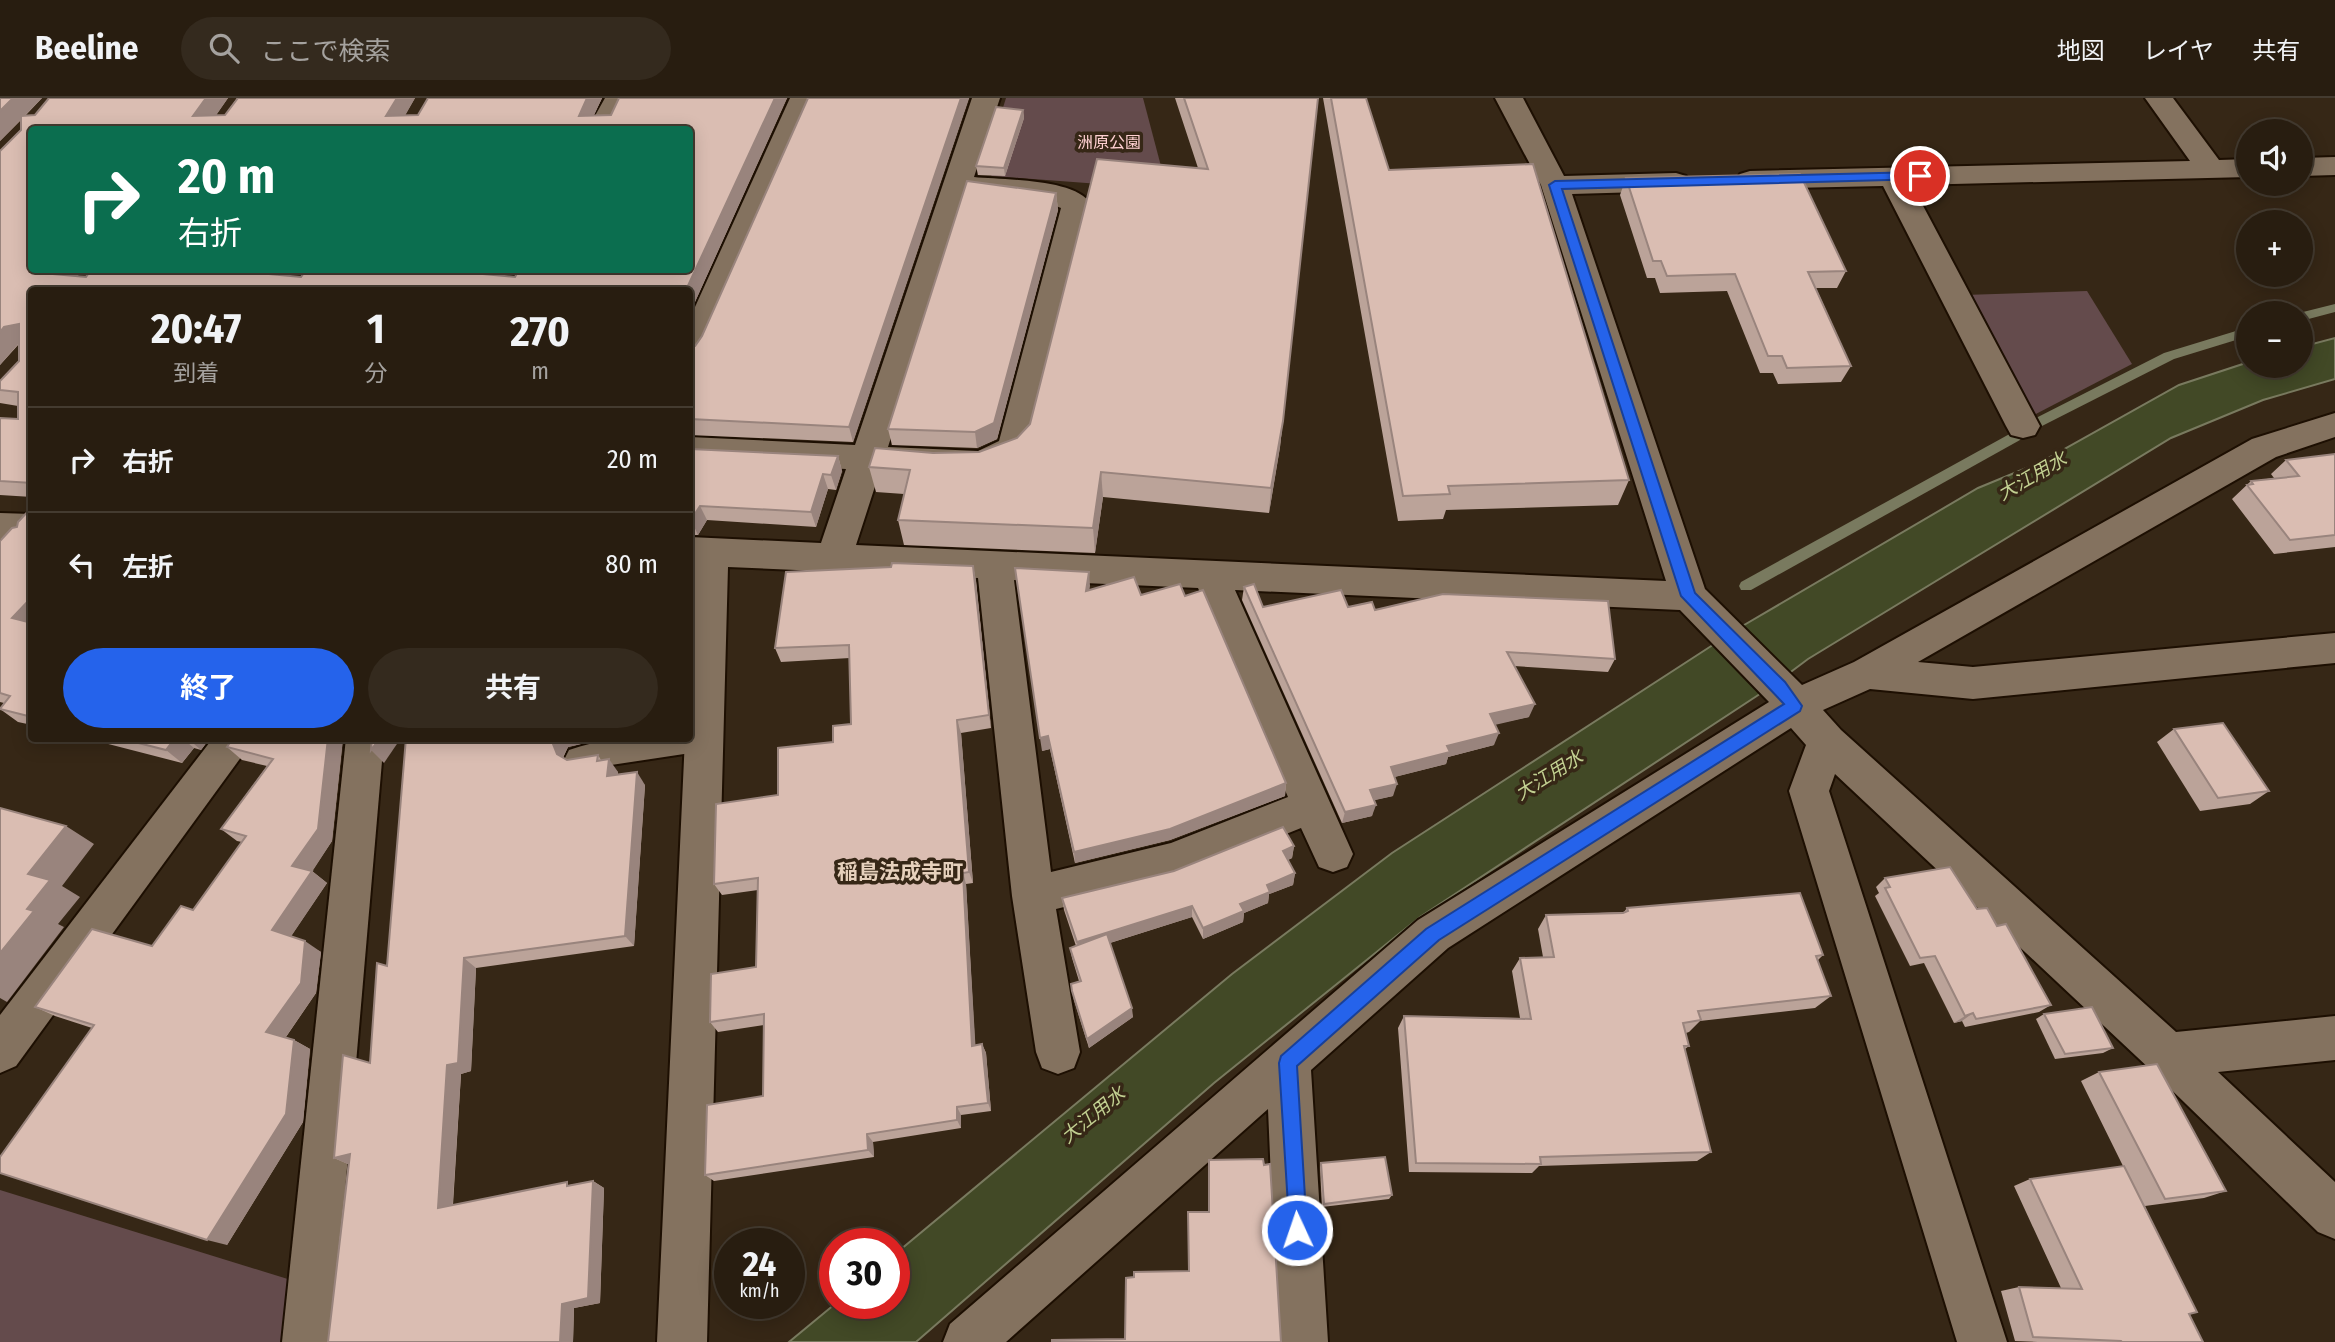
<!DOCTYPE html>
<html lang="ja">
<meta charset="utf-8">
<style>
:root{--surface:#281d10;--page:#342a1e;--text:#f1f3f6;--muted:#a5a29f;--line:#443b30;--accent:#2563eb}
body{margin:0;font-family:"Fira Sans Condensed","Noto Sans JP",sans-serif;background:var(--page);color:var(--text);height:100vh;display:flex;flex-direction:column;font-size:26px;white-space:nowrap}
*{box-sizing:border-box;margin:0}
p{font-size:23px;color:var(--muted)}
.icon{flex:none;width:38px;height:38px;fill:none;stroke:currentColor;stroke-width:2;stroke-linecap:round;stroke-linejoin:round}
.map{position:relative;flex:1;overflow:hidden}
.side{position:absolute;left:28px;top:189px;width:665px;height:455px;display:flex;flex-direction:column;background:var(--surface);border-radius:7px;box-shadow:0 4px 18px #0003,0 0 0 2px var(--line)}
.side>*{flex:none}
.guide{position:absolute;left:28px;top:28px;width:665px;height:147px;border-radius:7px;box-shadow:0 4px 18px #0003,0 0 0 2px var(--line);background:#0b6e4f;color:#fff;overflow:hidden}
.tools{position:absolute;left:2236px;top:21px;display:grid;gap:14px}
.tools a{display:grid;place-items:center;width:77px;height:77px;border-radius:50%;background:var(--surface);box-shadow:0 4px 18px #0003,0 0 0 2px var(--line);font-size:35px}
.speed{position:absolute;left:714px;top:1130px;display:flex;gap:14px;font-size:35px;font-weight:700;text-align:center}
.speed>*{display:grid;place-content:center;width:91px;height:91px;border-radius:50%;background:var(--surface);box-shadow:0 4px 18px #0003,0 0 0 2px var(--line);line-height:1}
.speed small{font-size:18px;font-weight:400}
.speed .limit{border:10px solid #d22;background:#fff;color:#111}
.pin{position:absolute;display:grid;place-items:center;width:60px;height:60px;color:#fff;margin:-30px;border:4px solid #fff;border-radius:50%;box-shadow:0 2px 7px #0007}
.me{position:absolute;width:77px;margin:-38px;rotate:357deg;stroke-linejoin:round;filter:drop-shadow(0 0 5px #0008)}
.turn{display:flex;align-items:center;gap:24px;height:147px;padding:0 35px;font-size:32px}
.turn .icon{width:91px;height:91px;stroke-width:2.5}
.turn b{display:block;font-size:49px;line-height:60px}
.eta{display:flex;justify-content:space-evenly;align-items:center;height:119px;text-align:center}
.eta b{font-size:42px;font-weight:700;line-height:49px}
.cta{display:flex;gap:14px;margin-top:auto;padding:14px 35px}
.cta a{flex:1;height:80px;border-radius:42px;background:var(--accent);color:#fff;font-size:28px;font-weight:700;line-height:80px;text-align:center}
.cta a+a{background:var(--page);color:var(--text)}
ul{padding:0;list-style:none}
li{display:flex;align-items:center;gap:21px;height:105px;padding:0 35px;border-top:2px solid var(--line)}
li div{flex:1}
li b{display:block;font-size:26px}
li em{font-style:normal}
header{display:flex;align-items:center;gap:42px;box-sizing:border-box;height:98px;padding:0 35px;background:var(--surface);border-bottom:2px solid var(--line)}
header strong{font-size:33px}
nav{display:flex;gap:38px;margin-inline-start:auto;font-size:24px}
.search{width:490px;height:63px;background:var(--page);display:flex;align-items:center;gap:18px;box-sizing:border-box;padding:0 24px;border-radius:38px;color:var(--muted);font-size:26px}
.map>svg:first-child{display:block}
.green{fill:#644b4c}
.water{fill:#424926;stroke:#797a5f;stroke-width:2}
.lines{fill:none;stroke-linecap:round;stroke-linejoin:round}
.stream{fill:#797a5f;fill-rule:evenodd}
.service-casing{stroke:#1d0f02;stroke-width:4}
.minor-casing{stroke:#1d0f02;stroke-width:4}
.service{fill:#84725f;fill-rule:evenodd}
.minor{fill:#84725f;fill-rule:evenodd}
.wall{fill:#bba399;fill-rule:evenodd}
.shaded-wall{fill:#99847d}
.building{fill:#dabdb2;stroke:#99847d;stroke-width:2;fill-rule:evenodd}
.route{fill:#2563eb;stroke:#184099;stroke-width:2}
.labels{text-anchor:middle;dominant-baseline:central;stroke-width:7;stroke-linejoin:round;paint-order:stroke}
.far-park-label{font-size:16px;fill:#fed0d1;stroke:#362716}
.water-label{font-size:19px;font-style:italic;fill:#c2d091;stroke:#362716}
.quarter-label{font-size:21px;font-weight:bold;fill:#e6d1bc;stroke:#362716}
</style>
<header>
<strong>Beeline</strong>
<div class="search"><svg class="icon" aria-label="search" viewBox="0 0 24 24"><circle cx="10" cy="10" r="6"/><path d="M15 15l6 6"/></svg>ここで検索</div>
<nav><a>地図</a><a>レイヤ</a><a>共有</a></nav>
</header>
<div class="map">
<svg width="2335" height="1244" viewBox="0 0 2335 1244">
<rect width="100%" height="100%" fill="#362716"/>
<!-- green -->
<g class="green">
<polygon points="1006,0 1143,0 1167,91 992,78 984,70"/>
<polygon points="2087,193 2132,266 2030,319 1964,197"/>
<polygon points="0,1092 291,1182 285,1244 0,1244"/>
</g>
<!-- water -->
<polygon class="water" points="2335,240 2335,281 2263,302 2171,340 1808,561 1772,588 1420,819 1214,985 916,1244 789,1244 835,1206 894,1206 894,1157 1232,876 1392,755 1739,530 1978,390 2041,364 2179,287 2249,264 2249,268 2301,268 2301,249"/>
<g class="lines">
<!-- stream -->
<g class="stream">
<polygon points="2335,206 2335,214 2301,223 2301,215 2299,215"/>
<polygon points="2249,229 2249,238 2174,261 2042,328 2032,328 2030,325 2032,322 2164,255"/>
<polygon points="2015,333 2020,334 2022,338 2020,342 1751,492 1741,492 1739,488 1741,484"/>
</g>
<defs>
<path id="service" d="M704,631L713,634L717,642L713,650L704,653L578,672L569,668L565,660L569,652C606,638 650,640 690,640V633Z"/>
<g id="minor">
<polygon points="605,0 633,0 615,32 587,32"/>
<polygon points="790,0 818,0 706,253 701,261 690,264 690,220"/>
<path d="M972,0H1000L974,79C1003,82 1075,80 1091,106L1031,350C1007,392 920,375 880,373L856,447L1666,483L1541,87L1495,0H1523L1564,78L1676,75L1686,78L1690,84L1686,90L1676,93L1572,96L1705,491L1802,587L1854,564L2252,341L2335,315V339L2276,359L1918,564L1973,569L2335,535V565L1973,601L1870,591L1823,612L1841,632L2176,934L2335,918V962L2218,974L2335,1084V1141L2318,1134L2152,973L1835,676L1829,693L2007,1244H1957L1789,693L1806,647L1791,630L1448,850L1311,972L1328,1244H1278L1268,1011L1006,1244H943L950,1226L1418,822L1769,604L1680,512L1235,492L1353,756L1347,769L1333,774L1319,769L1301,730L1173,782L1056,811L1080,954L1074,970L1058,976L1042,970L1036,954L1012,798L978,480L728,469L707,1244H657L685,640H690L693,467H690V439L821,445L846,371L690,363V339L855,347ZM968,97L1046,104L1061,110L999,343L978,353L888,349ZM1014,482L1198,490L1288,699L1171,745L1051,774Z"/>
<polygon points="2145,0 2173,0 2219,62 2249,61 2249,79 1912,87 2040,328 2035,337 2023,340 2011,337 2006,328 1883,88 1750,91 1740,88 1736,82 1740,76 1750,73 2190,63"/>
<polygon points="2335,59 2335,77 2301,78 2301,60"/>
<polygon points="0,415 32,416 32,442 0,441"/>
<polygon points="213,640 255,640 16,968 0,975 0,917"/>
<polygon points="346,640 384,640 332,1244 282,1244"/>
</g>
</defs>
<!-- service casing -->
<use href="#service" class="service-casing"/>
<!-- minor casing -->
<use href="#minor" class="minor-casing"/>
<!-- service -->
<use href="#service" class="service"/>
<!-- minor -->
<use href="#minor" class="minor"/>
</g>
<!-- wall -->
<g class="wall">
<path d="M0,0H42L25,18L228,0L216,17H225L237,0H415L405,17H418L428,0H602L594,17H611L619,0H787L690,215L32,192V399L0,397V320L18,321V308L0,305V283L19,263V246L0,267V53L21,32V22L0,43ZM32,32L690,172L515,179L500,178L504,172H306L301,179L290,178L294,172L78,178Z"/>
<polygon points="808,0 969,0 853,344 690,337 690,249 695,248 702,238"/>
<polygon points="1175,0 1318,0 1280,349 1269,415 1103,399 1095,455 904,447 898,422 904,396 876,394 869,369 933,355 979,354 1017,340 1030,326 1198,70"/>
<polygon points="1323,0 1366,0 1389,72 1629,382 1618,407 1446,412 1443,421 1398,423"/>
<polygon points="1023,12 1024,20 1005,78 978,77 976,68"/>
<polygon points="1626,80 1846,173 1837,190 1816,190 1851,268 1841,284 1778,286 1773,275 1760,275 1727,193 1660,195 1655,180 1647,180 1620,97"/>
<polygon points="1056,95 1058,112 997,341 977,350 892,347 888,331"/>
<polygon points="690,351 838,358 842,373 836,392 828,391 816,429 707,422 698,437 690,437"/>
<polygon points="2335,356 2335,449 2274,456 2232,401 2251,383 2274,380 2271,376 2286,362"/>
<polygon points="32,409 32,627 18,624 0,611 4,605 0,604 0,443 17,429"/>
<polygon points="973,468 976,483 991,630 961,635 973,785 966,786 975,947 982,946 986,955 991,1013 961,1017 961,1030 873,1044 874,1059 714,1083 705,1077 763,998 764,927 718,934 710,924 756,869 758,792 722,797 714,786 778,697 851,626 850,560 781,564 775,550"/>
<polygon points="1090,488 1089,492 1141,497 1185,498 1286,685 1285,698 1170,742 1075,765 1050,651 1042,653"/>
<polygon points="1244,489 1263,509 1348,509 1375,512 1615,561 1608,574 1514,568 1529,619 1495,626 1494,647 1448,659 1446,666 1394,679 1393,698 1374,702 1372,718 1342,725 1242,502"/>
<polygon points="2174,631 2269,693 2250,706 2200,713 2157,644"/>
<polygon points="85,640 210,640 201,652 194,650 182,665"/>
<polygon points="343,640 332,743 312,773 327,785 291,838 321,854 316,895 286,939 294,942 310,951 303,1024 227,1147 92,930 55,918 35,909 152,848 193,812 242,744 237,743 221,731 267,668 242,662 227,649"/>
<polygon points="406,640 607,640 568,649 563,660 567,662 598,657 601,662 618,674 618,676 645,687 634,848 476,870 471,973 461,976 453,1107 593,1083 604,1090 600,1205 574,1210 573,1244 328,1244 348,1066 334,1060 370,965 387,868"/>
<polygon points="1294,748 1292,760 1288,762 1295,775 1293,787 1269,796 1268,805 1244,815 1243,824 1203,841 1192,819 1110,845 1133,919 1089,950 1074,902 1071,886 1079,883 1072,860 1070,850 1076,848 1064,812 1062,800"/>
<polygon points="1885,780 1977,811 1997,828 2051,907 2039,914 1965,929 1962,923 1954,925 1924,865 1910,868 1875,798 1879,795 1876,789"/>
<polygon points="1627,810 1823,857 1817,863 1831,898 1815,910 1700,923 1689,934 1686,935 1689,948 1685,951 1711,1054 1697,1063 1539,1068 1532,1075 1409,1074 1398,930 1404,918 1520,920 1512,873 1520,860 1543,859 1538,831 1546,817 1624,814"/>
<polygon points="2044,916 2113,950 2103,955 2055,961 2036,921"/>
<polygon points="2099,974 2226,1093 2204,1100 2145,1108 2189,1216 2203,1244 2038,1244 2015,1243 2001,1193 2019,1189 2061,1190 2014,1088 2030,1081 2123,1068 2081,983"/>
<polygon points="1209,1062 1281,1244 1125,1241 1134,1179 1188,1173 1188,1114 1208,1114 1208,1070"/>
<polygon points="1321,1065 1392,1097 1389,1101 1322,1109 1320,1069"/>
</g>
<!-- shaded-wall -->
<g class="shaded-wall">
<polygon points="13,0 42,0 0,43 0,13"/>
<polygon points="206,0 228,0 206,32 193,18"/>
<polygon points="397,0 415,0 397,32 386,18"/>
<polygon points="587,0 602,0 587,32 579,18"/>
<polygon points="775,0 787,0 690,215 690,192 686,192"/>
<polygon points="961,0 969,0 853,344 849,329"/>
<polygon points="1318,0 1280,349 1269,415 1271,390"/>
<polygon points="1023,12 1024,20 1005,78 1004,70"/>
<polygon points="1056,95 1058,112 997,341 977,350 975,334"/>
<polygon points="56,172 83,172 66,192 52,176"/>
<polygon points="271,172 294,172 279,192 268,176"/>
<polygon points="485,172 504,172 490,192 482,176"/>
<polygon points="19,226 19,245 0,267 0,234 4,229"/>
<polygon points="838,358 842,373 836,392 831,377"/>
<polygon points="1101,374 1103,399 1095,455 1093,430"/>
<polygon points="823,376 828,391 816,429 811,414"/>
<polygon points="700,408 707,422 698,437 691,422"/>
<polygon points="973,468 976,483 991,630 989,617"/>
<polygon points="1089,474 1090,488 1087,507 1086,493"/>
<polygon points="32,499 32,532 12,520"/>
<polygon points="1535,606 1529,619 1486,629 1490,616"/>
<polygon points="957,622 961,635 973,785 969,774"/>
<polygon points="1499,635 1494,647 1448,659 1446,666 1387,681 1391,669 1447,648"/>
<polygon points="1048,638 1050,651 1042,653 1040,640"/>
<polygon points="175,640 182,640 194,650 182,665 166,652"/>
<polygon points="187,640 210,640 201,652"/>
<polygon points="328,640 343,640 332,743 308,780 292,768"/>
<polygon points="380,640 401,640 384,665 371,652"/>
<polygon points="556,640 607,640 568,649 563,659 567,669 557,656 553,646"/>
<polygon points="609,661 618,674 617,690 607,678"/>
<polygon points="637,674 645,687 634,848 625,838"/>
<polygon points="1286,685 1285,698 1170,742 1075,765 1074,754"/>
<polygon points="1397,686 1393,698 1367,704 1370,692"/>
<polygon points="1376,707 1372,718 1342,725 1345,714"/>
<polygon points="66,728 94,746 62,788 80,799 58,826 64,829 7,904 0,900 0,855 27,811 28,776"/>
<polygon points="1294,748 1292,760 1281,765 1283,753"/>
<polygon points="312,773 327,785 288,843 272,832"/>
<polygon points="963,775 966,786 976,957 972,948"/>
<polygon points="1295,775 1293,787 1269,796 1268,805 1244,815 1243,824 1203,841 1203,830 1267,787"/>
<polygon points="1192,808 1192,819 1078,855 1077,844"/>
<polygon points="305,843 321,854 316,895 283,943 266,934"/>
<polygon points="464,860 476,870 471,973 461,976 452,1117 438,1110 447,967"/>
<polygon points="1132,910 1133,919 1089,950 1087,941"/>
<polygon points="1973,915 1962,923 1954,925 1965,918"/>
<polygon points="294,942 310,951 303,1024 227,1147 207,1142"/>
<polygon points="982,946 986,955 991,1013 988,1005"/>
<polygon points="957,1009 961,1017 961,1030 957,1022"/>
<polygon points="867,1036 873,1044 874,1059 868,1052"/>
<polygon points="350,1056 350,1067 334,1060"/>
<polygon points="593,1083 604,1090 600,1205 574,1210 573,1244 560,1244 562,1206"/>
</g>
<!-- building -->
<g class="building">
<polygon points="0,0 13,0 0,13"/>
<path d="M49,0H206L193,18L225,17L238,0H397L386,18L418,17L428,0H587L579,18L611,17L619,0H775L686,192H32V385L0,383V320L18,321V294L0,292V283L19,263V226L4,229L0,234V53L21,32V18L35,17ZM32,32H690V172H519L515,179L482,176L485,172H306L301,179L268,176L271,172H91L86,179L52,176L56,172H32Z"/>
<polygon points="808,0 961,0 849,329 690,321 690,249 695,248 702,238"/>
<polygon points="1184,0 1318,0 1283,323 1271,390 1101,374 1093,430 898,422 910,372 869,369 875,350 933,355 979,354 1017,340 1030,326 1097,61 1208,71"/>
<polygon points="1331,0 1366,0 1389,72 1533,66 1629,382 1448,388 1450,396 1403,398"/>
<polygon points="996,9 1023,12 1004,70 976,68"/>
<polygon points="1800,76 1846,173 1808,174 1851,268 1787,270 1782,258 1768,258 1735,176 1667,178 1661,163 1653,163 1626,80"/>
<polygon points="967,83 1056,95 994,325 975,334 888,331"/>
<polygon points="690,351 838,358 831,377 823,376 811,414 700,408 691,422 690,422"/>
<polygon points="2335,356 2335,437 2290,442 2247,387 2253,386 2251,383 2299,378 2286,362"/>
<polygon points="32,409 32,499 12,520 32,525 32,619 0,611 10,598 0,595 0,443 12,430 17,429 18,424"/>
<polygon points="892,465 973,468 989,617 957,622 969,774 963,775 972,948 982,946 988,1005 957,1009 957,1022 867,1036 868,1052 705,1077 707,1007 763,998 764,916 710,924 711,876 756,869 758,780 714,786 716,706 778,697 778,650 833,644 833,628 851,626 849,547 775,550 786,474 891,469"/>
<polygon points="1015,470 1089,474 1086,493 1134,479 1141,497 1180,486 1185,498 1203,492 1286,685 1170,731 1074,754 1048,638 1040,640"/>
<polygon points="1254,486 1263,509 1341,492 1348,509 1372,504 1375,512 1443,496 1608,503 1615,561 1507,554 1535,606 1490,616 1499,635 1447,648 1450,654 1391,669 1397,686 1370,692 1376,707 1345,714 1244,489"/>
<polygon points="2223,625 2269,693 2218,700 2174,631"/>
<polygon points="119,640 175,640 166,652"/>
<polygon points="233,640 328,640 318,731 292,768 312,773 272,832 305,843 301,885 266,934 294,942 286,1016 207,1142 0,1075 0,1059 94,927 35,909 92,831 152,848 181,808 193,812 246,738 221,731 273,661 227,649"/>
<polygon points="372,640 380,640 371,652"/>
<polygon points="406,640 556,640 553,646 557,656 567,662 598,657 597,663 609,661 607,678 637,674 625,838 464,860 458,965 447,967 438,1110 567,1084 567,1088 593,1083 588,1200 562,1206 560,1244 328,1244 350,1056 334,1060 343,957 370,965 377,865 387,868"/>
<polygon points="0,710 66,728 28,776 50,782 27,811 34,813 0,855"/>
<polygon points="1283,729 1294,748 1283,753 1295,775 1267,787 1270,794 1240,806 1244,813 1203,830 1192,808 1077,844 1062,800 1174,773"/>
<polygon points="1950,769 1977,811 1987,810 1997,828 2006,826 2051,907 1976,921 1973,915 1965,918 1935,858 1920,860 1885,790 1890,789 1885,780"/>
<polygon points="1800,795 1823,857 1816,858 1831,898 1698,913 1701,922 1683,925 1689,948 1684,948 1711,1054 1540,1059 1541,1066 1416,1065 1404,918 1531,921 1520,860 1554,859 1546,817 1623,815 1628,813 1627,810"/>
<polygon points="1107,836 1132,910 1087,941 1072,893 1071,886 1081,883 1070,850"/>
<polygon points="2092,909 2113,950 2065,956 2044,916"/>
<polygon points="2157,966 2226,1093 2165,1101 2099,974"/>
<polygon points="1385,1059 1392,1097 1324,1106 1321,1065"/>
<polygon points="1263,1061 1264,1067 1270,1066 1281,1244 1052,1244 1052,1242 1125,1241 1126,1180 1134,1179 1134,1174 1189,1173 1188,1114 1209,1114 1209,1062"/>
<polygon points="2124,1068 2197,1214 2189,1216 2203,1244 2122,1244 2121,1243 2033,1239 2019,1189 2082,1191 2030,1081"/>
</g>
<!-- route -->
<polygon class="route" points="1920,74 1924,75 1924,81 1562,91 1695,495 1785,584 1802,608 1800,613 1439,842 1297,968 1307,1132 1304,1139 1297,1142 1290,1139 1279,965 1281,958 1426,831 1784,606 1681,498 1549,87 1555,83"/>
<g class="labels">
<!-- far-park labels -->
<g class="far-park-label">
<text x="1109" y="44">洲原公園</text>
</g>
<!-- water labels -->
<g class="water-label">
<text transform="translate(2032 378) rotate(-30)">大江用水</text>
<text transform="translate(1549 677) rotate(-32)">大江用水</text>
<text transform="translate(1093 1017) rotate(-39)">大江用水</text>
</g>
<!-- quarter labels -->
<g class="quarter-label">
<text x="900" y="774">稲島法成寺町</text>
</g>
</g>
</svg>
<div class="tools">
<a><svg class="icon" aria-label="sound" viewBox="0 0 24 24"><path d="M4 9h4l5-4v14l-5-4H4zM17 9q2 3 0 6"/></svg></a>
<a>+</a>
<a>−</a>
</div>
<div class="speed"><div>24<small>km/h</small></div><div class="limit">30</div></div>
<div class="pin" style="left:1920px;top:78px;background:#d93025"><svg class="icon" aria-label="arrive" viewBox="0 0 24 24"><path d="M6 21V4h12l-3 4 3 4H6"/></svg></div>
<svg class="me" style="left:1297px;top:1132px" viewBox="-20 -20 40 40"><circle r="17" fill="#2563eb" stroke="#fff" stroke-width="3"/><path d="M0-11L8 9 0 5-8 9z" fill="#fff"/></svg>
<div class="guide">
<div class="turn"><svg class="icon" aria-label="right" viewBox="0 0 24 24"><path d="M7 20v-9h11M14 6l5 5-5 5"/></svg><div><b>20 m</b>右折</div></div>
</div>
<section class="side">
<div class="eta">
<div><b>20:47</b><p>到着</p></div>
<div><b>1</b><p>分</p></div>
<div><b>270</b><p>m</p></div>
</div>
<ul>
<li><svg class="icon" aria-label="right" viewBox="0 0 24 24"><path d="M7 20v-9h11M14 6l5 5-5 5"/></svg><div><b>右折</b></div><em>20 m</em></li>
<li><svg class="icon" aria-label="left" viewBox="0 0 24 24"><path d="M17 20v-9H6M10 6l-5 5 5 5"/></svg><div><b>左折</b></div><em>80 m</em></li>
</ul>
<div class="cta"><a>終了</a><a>共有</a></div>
</section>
</div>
